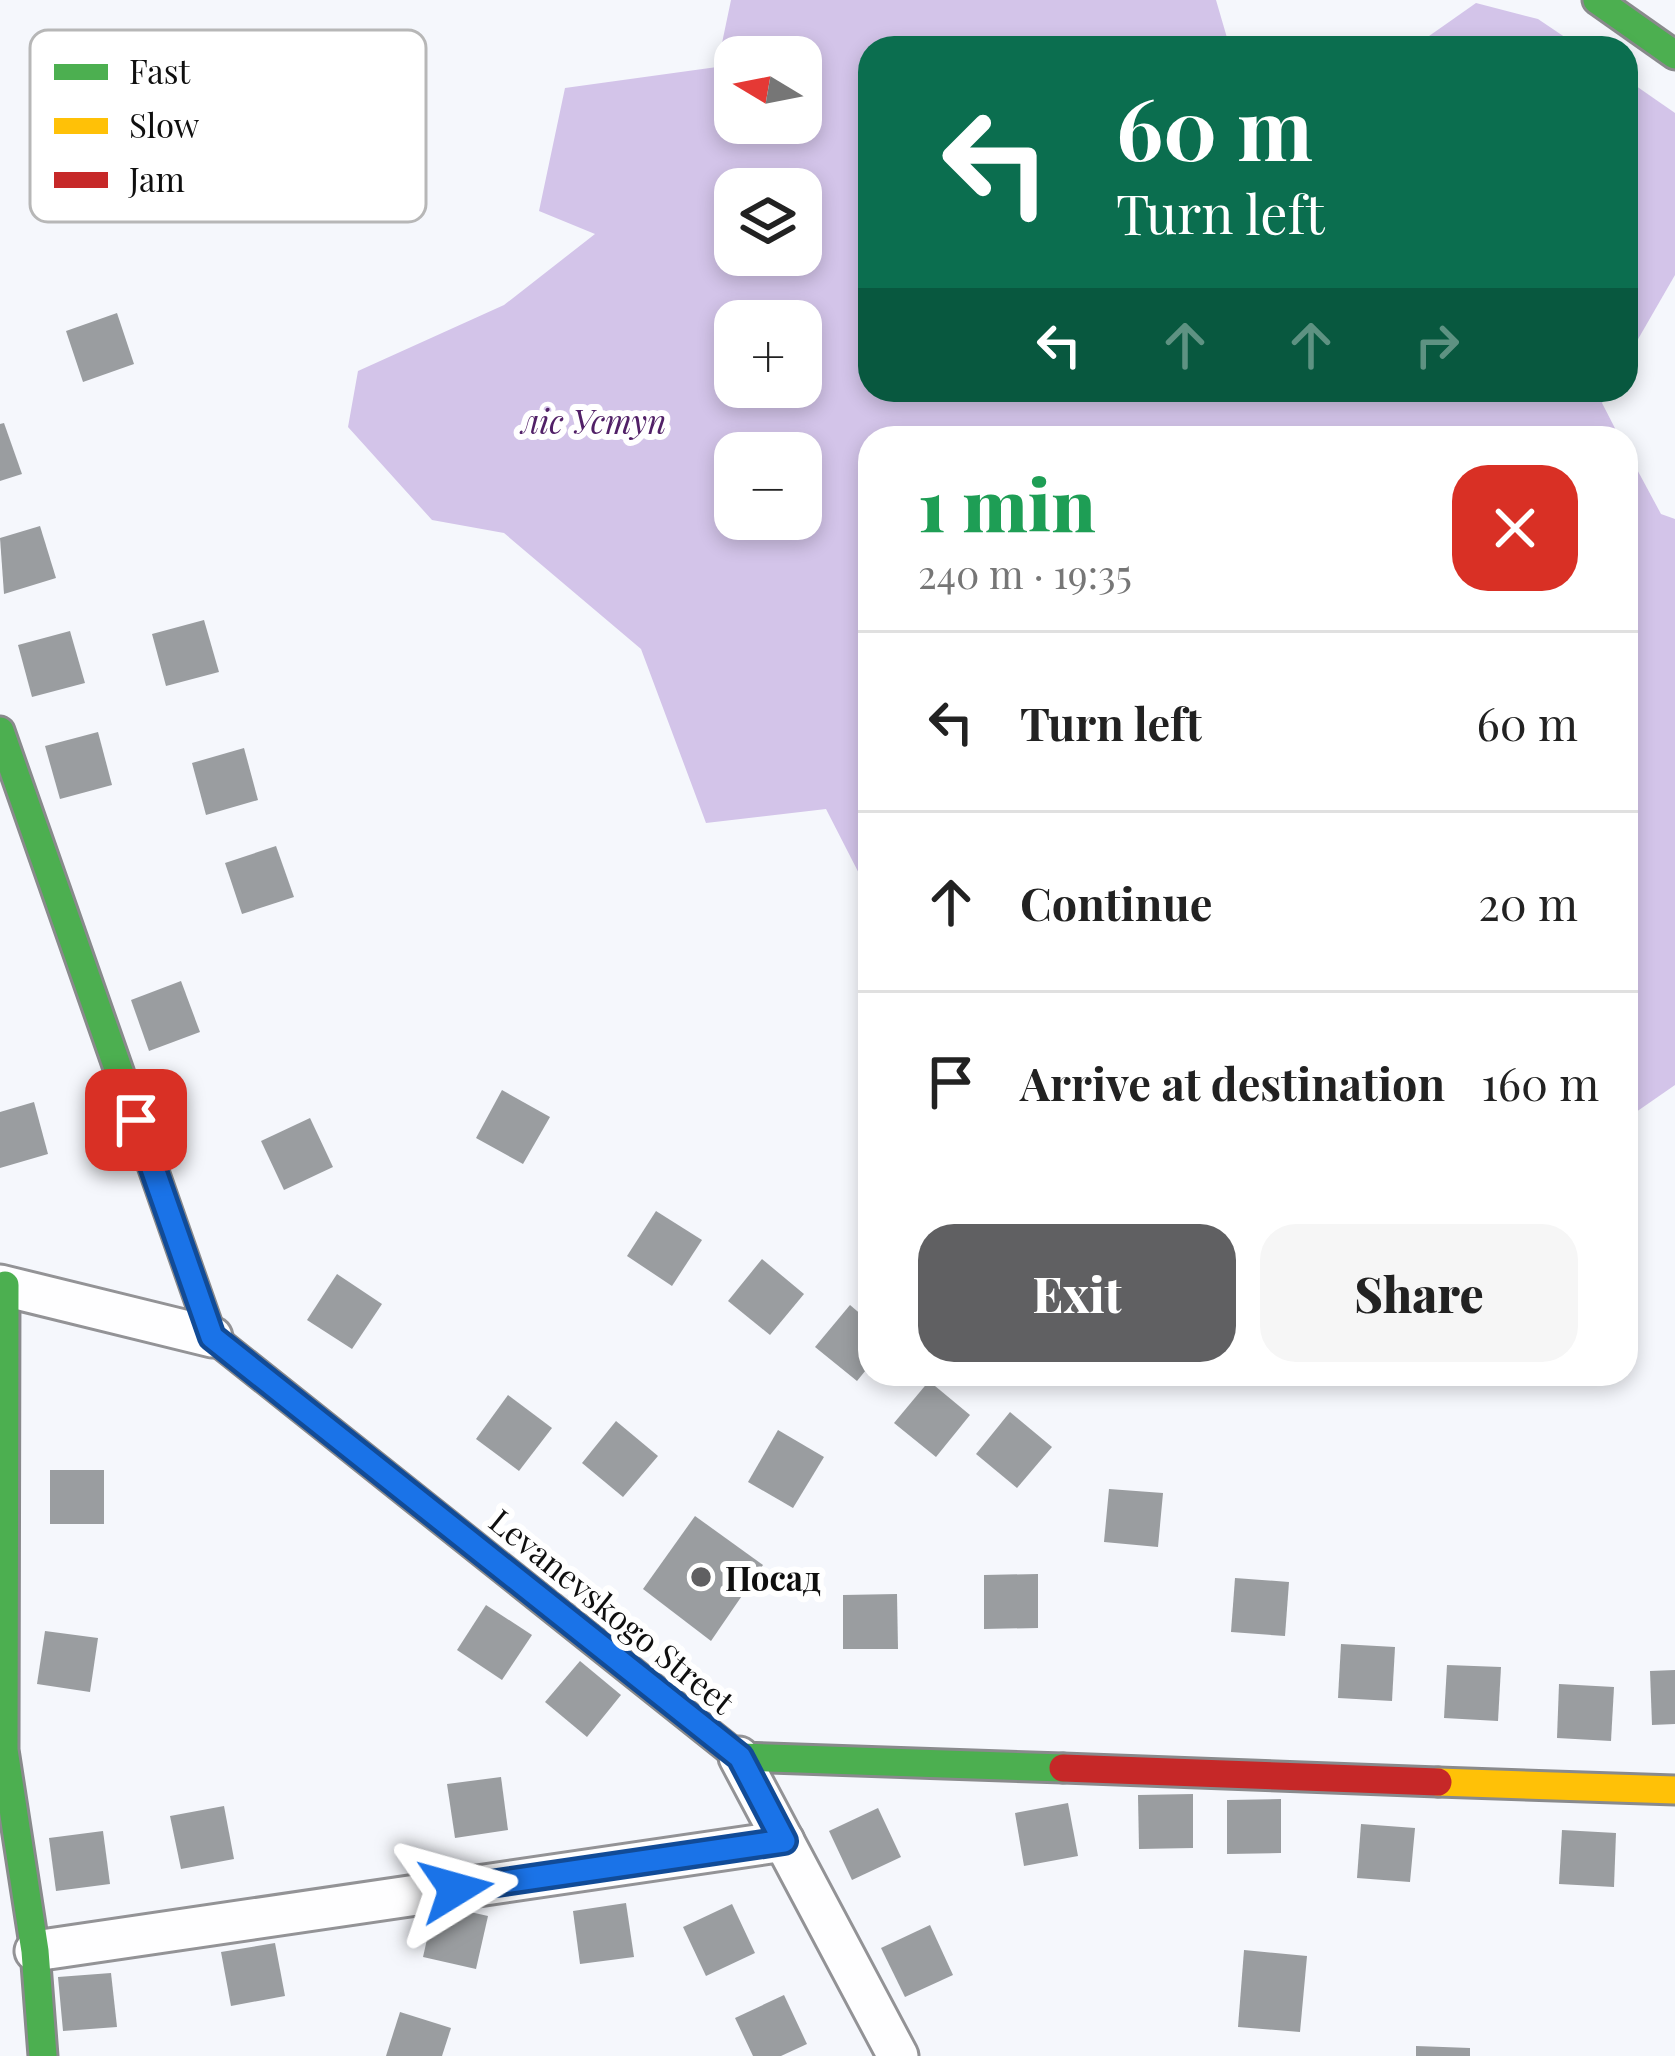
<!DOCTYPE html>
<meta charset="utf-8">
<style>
:root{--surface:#fff;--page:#f6f6f6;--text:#222;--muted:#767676;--line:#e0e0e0;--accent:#606062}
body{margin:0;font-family:"Playfair Display",serif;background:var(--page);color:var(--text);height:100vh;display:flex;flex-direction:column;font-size:45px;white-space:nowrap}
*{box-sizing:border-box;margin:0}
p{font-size:39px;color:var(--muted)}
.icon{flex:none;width:66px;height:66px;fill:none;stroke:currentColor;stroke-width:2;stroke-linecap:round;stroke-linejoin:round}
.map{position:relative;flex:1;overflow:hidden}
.drawer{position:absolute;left:858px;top:426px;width:780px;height:960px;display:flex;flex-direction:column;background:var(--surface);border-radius:36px;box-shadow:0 6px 18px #0003}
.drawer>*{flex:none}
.banner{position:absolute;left:858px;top:36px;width:780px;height:366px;border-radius:36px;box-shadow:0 6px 18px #0003;background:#0b6e4f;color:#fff;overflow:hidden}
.needle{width:78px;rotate:280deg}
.fabs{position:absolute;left:714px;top:36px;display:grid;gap:24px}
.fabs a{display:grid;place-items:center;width:108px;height:108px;border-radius:24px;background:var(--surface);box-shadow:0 6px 18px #0003;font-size:60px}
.pin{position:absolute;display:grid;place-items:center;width:102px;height:102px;color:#fff;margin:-51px;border-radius:24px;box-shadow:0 6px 18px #0006}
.me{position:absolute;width:132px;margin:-66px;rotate:82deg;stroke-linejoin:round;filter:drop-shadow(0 0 9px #0008)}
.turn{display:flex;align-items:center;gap:42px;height:252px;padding:0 60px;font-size:54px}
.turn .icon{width:156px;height:156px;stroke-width:2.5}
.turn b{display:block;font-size:84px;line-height:102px}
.lanes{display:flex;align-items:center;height:114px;padding:0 60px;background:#0003;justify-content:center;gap:60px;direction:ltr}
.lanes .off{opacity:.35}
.round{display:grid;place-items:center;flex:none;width:126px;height:126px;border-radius:36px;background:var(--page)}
.overview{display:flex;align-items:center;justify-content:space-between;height:204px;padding:0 60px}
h1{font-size:72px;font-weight:800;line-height:90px;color:#1e9e55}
.action{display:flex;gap:24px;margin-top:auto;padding:24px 60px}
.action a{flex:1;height:138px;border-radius:36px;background:var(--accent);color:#fff;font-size:48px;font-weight:800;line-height:138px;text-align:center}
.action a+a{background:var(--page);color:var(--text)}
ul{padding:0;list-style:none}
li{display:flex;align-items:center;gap:36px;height:180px;padding:0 60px;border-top:3px solid var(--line)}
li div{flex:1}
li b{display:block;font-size:45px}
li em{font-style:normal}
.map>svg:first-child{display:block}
.forest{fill:#d3c4e9;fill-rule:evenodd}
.building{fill:#9a9da0}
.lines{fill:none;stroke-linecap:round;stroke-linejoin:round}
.street-casing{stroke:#939396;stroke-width:45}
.fast-casing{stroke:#898a8c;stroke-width:33}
.slow-casing{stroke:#898a8c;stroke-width:33}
.jam-casing{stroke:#898a8c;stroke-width:33}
.street{stroke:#fefeff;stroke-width:39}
.fast{stroke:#4caf50;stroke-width:27}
.slow{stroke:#ffc107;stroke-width:27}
.jam{stroke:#c62828;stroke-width:27}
.route-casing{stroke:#114b97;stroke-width:30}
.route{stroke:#1a73e8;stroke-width:21}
.poi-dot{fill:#606062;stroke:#fff;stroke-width:4.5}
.labels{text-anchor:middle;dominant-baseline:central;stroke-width:12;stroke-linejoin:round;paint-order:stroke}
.park-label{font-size:33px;font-style:italic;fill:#512067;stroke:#fff}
.poi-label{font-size:33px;font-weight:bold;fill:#0f0f0f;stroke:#fff;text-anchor:start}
.street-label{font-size:33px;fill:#0f0f0f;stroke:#fff}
.key{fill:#fff;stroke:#b7b7b7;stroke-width:3}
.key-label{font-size:33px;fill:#0f0f0f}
</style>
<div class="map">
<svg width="1675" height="2056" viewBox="0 0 1675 2056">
<rect width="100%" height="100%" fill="#f5f7fc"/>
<!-- forest -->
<g class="forest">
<path d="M731,0H1216L1230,48H870V390H1609L1602,403L1620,438H870V895L826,809L706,823L641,649L504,533L432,520L348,427L358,371L504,305L595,234L539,211L565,88L717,67ZM735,57H801V123H735ZM735,189H801V255H735ZM735,321H801V387H735ZM735,453H801V519H735Z"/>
<polygon points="1476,3 1538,19 1581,48 1412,48"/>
<polygon points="1626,79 1675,113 1675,275 1626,360"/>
<polygon points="1626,449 1661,514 1675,519 1675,1085 1626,1119"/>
</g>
<!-- building -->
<g class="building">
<polygon points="117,313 134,364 83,382 66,331"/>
<polygon points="4,423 22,474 0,481 0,424"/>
<polygon points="40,526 56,578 4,594 0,538"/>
<polygon points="204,620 219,672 166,686 152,634"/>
<polygon points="70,631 85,683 32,697 18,645"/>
<polygon points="98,732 112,785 60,799 45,746"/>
<polygon points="244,748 258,800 206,815 192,763"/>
<polygon points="276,846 294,897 242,914 225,863"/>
<polygon points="181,981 200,1032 149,1051 131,1000"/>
<polygon points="502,1090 550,1117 523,1164 476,1138"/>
<polygon points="34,1102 48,1154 0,1168 0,1112"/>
<polygon points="310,1118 333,1167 284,1190 261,1141"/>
<polygon points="656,1211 702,1240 672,1286 627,1256"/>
<polygon points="762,1259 804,1294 770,1335 728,1301"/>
<polygon points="337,1274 382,1304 352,1349 307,1320"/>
<polygon points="850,1305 870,1322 870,1365 857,1381 815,1347"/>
<polygon points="929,1381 970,1415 936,1457 894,1423"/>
<polygon points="508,1395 552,1428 519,1471 476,1439"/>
<polygon points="1010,1412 1052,1447 1017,1488 976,1454"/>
<polygon points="616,1421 658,1456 623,1497 582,1463"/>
<polygon points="778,1430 824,1457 793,1508 748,1482"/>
<rect x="50" y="1470" width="54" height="54"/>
<polygon points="1109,1489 1163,1493 1158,1547 1104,1542"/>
<polygon points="695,1516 763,1565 711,1641 643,1589"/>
<polygon points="1038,1574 1038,1628 984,1629 984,1575"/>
<polygon points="1235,1578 1289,1582 1285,1636 1231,1632"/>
<polygon points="897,1594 898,1649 843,1649 843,1595"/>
<polygon points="486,1605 532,1635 502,1680 457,1650"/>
<polygon points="45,1631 98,1638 90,1692 37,1684"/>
<polygon points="1341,1644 1395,1647 1392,1701 1338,1698"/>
<polygon points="580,1661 621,1695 587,1737 545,1702"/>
<polygon points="1447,1665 1501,1667 1498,1721 1444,1718"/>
<polygon points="1675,1670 1675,1724 1652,1725 1650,1671"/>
<polygon points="1559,1684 1614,1687 1611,1741 1557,1738"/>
<polygon points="501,1777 508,1830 455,1838 447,1784"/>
<polygon points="1193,1794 1193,1848 1139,1849 1138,1795"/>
<polygon points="1281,1799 1281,1853 1227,1854 1227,1800"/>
<polygon points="1068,1803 1078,1856 1024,1866 1015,1813"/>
<polygon points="224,1806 234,1859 181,1869 170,1816"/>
<polygon points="878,1808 901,1857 852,1880 829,1831"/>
<polygon points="1361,1824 1415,1828 1410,1882 1357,1878"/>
<polygon points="1562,1830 1616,1833 1614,1887 1559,1884"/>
<polygon points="103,1831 110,1884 56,1891 49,1838"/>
<polygon points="626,1903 634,1957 580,1964 573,1911"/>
<polygon points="435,1904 488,1916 476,1969 423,1957"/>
<polygon points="732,1904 755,1953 706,1976 683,1927"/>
<polygon points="930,1925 953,1975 905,1997 881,1948"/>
<polygon points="275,1943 285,1996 231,2006 221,1952"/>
<polygon points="1244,1950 1307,1956 1300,2032 1238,2027"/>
<polygon points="111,1973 117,2027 63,2031 58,1977"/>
<polygon points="784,1995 807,2044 781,2056 753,2056 735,2018"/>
<polygon points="400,2012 451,2028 442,2056 386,2056"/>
<polygon points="1416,2046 1470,2048 1470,2056 1416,2056"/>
</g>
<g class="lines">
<defs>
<g id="street">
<polyline points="0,1285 212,1337"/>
<polyline points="739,1757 898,2056"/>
<polyline points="35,1951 784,1841"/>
</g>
<g id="fast">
<polyline points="1597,0 1675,55"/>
<polyline points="0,731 212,1337 739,1757 1063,1768"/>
<polyline points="5,1285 4,1750 35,1951 43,2056"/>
</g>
<polyline id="slow" points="1438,1782 1675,1790"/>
<polyline id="jam" points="1063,1768 1438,1782"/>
</defs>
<!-- street casing -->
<use href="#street" class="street-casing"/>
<!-- fast casing -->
<use href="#fast" class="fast-casing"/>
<!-- slow casing -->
<use href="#slow" class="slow-casing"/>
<!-- jam casing -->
<use href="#jam" class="jam-casing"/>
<!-- street -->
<use href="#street" class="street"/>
<!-- fast -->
<use href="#fast" class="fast"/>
<!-- slow -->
<use href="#slow" class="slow"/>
<!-- jam -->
<use href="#jam" class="jam"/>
</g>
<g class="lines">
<defs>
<polyline id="route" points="136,1120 212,1337 740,1757 784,1841 456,1889"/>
</defs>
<!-- route casing -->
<use href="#route" class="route-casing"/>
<!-- route -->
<use href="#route" class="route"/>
</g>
<!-- markers -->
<circle class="poi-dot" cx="701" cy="1577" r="12"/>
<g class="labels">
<!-- park labels -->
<g class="park-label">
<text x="594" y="420">ліс Уступ</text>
</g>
<!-- poi labels -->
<g class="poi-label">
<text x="725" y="1577">Посад</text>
</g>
<!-- street labels -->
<g class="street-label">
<text transform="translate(613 1610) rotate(39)">Levanevskogo Street</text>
</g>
</g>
<!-- legend -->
<rect x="30" y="30" width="396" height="192" rx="18" class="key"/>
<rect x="54" y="64" width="54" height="16" fill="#4caf50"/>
<rect x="54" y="118" width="54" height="16" fill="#ffc107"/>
<rect x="54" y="172" width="54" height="16" fill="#c62828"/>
<g class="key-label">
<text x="129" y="84">Fast</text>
<text x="129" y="138">Slow</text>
<text x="129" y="192">Jam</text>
</g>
</svg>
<div class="fabs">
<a><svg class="needle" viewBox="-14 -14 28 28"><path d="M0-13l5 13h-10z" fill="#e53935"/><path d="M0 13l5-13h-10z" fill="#767676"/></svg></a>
<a><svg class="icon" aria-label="layers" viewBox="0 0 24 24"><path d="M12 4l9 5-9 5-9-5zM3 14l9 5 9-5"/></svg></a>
<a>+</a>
<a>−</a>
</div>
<div class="pin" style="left:136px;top:1120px;background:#d93025"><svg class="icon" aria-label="arrive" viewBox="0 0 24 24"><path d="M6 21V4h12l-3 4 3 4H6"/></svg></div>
<svg class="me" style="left:456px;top:1889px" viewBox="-20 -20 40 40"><path d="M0-17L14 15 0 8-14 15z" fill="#1a73e8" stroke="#fff" stroke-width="4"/></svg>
<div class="banner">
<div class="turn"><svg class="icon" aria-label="left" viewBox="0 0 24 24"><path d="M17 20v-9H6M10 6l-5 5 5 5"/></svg><div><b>60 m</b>Turn left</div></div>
<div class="lanes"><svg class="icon" aria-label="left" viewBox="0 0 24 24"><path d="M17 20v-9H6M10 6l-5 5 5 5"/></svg><svg class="icon off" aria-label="ahead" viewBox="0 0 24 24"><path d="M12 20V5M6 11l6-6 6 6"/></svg><svg class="icon off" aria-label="ahead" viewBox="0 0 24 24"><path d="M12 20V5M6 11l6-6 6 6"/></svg><svg class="icon off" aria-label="right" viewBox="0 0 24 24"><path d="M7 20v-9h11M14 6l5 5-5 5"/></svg></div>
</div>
<section class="drawer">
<div class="overview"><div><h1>1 min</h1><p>240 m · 19:35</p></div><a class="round" style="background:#d93025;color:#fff"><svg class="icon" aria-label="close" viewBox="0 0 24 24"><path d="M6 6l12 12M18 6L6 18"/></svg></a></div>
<ul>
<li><svg class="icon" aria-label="left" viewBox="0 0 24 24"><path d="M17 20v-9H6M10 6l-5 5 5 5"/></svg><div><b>Turn left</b></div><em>60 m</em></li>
<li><svg class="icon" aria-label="ahead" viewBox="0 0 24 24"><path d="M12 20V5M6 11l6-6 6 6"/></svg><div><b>Continue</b></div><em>20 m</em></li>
<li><svg class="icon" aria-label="arrive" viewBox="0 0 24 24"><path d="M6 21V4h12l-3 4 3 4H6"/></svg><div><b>Arrive at destination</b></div><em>160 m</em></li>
</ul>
<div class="action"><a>Exit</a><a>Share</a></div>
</section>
</div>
